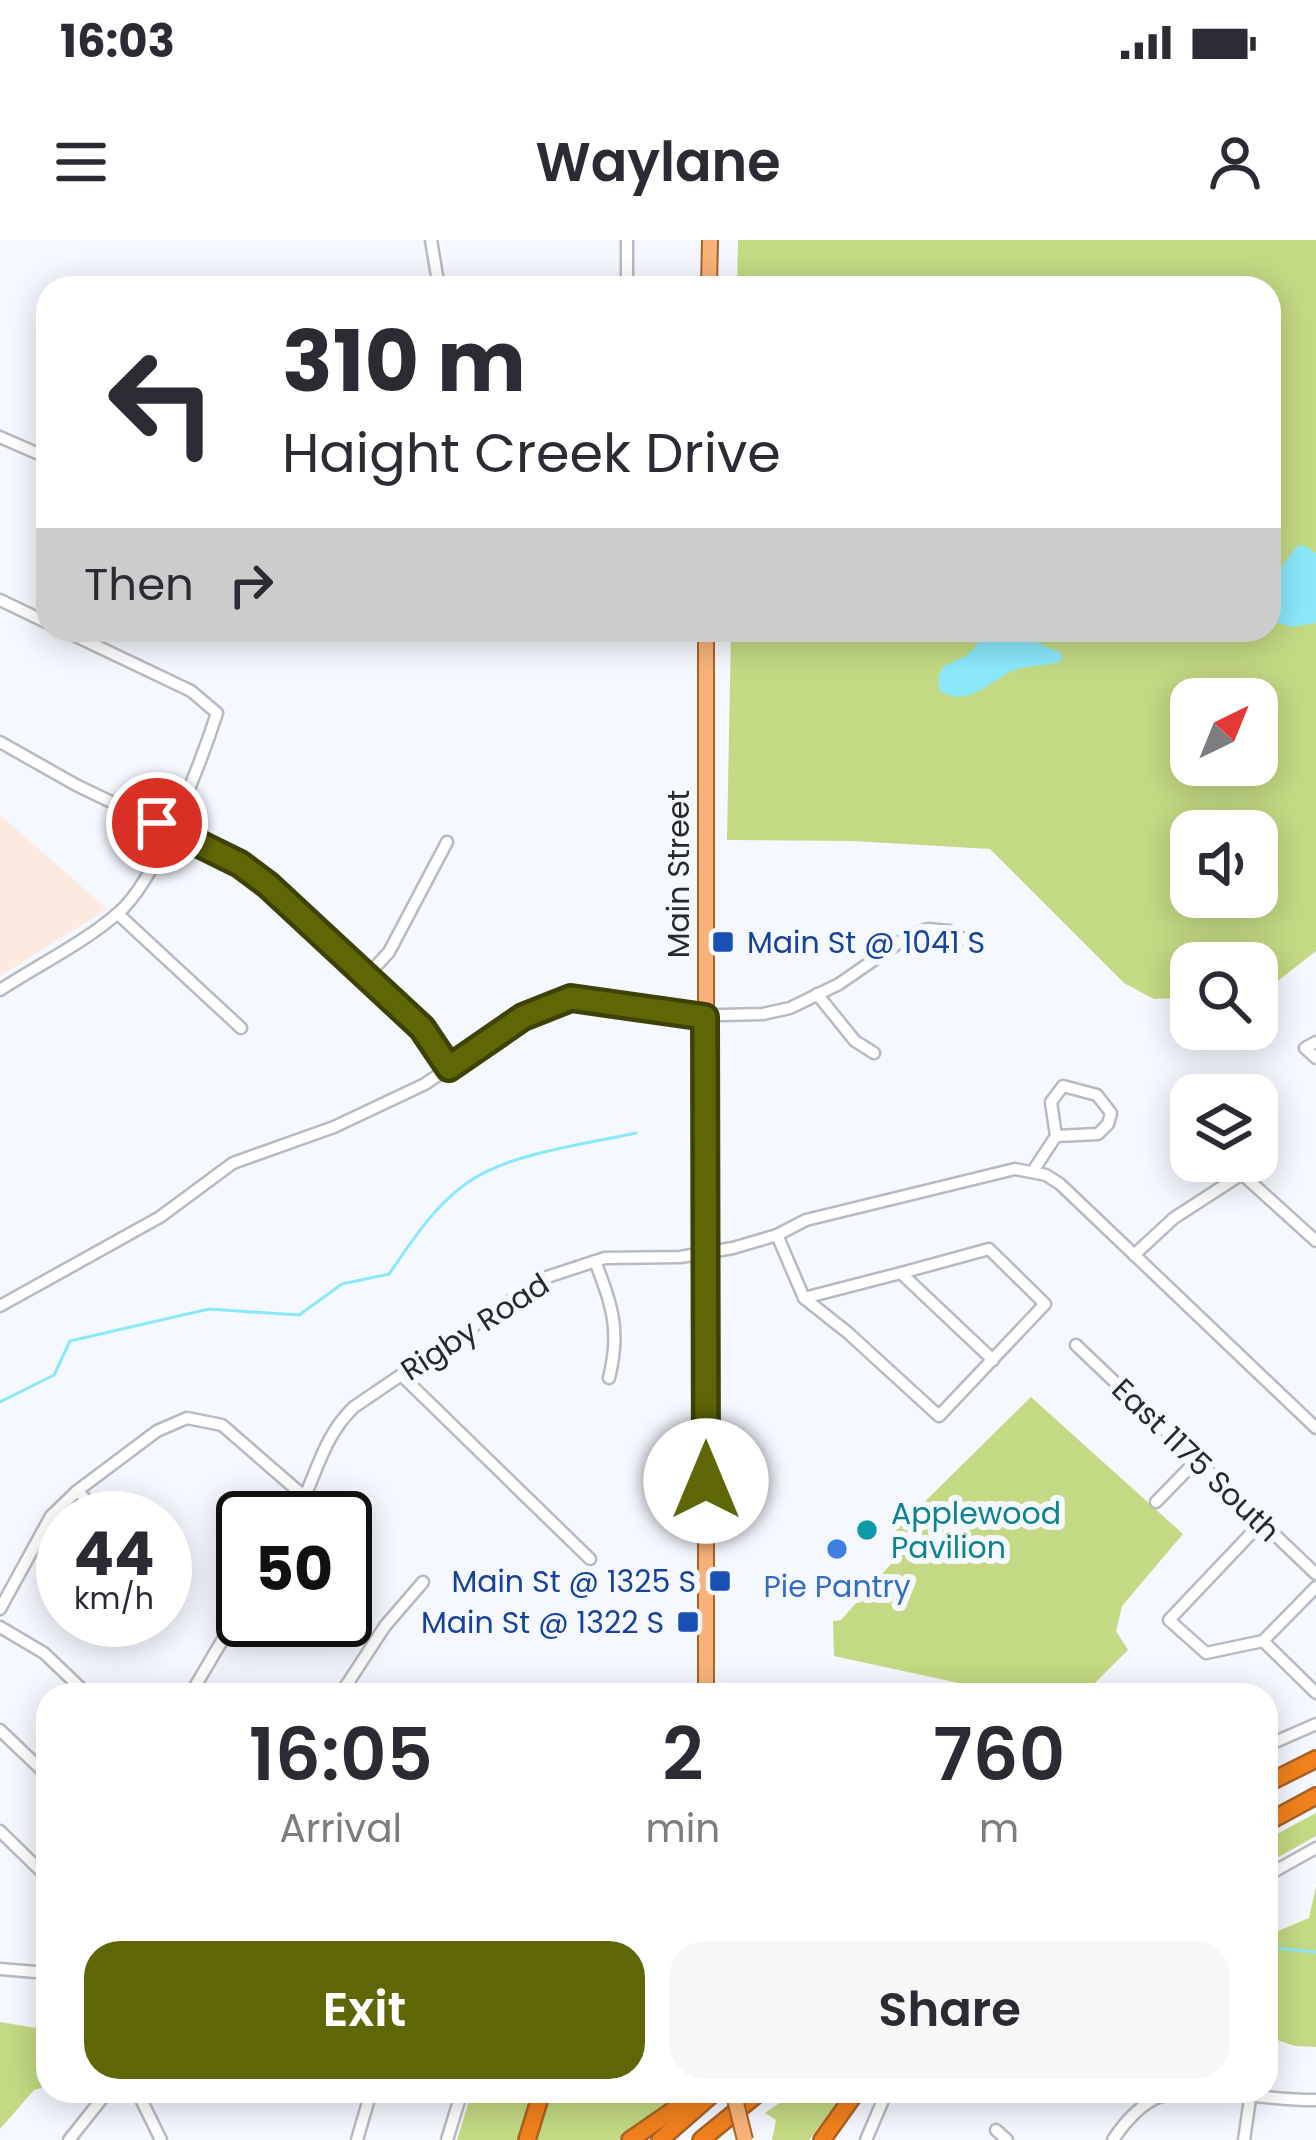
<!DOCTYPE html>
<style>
:root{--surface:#fff;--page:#f7f7f7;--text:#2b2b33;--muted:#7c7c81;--accent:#5f6606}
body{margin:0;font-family:Poppins,sans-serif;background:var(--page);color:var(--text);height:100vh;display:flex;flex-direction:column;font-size:45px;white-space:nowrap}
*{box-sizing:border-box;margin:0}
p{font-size:39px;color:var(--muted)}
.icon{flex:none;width:66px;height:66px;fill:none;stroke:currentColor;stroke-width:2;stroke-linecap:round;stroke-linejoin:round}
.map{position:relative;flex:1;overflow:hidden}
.panel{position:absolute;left:36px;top:1443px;width:1242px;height:420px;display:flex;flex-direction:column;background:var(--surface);border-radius:36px;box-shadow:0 6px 30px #0003}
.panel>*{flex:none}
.guide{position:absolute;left:36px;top:36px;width:1245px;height:366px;border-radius:36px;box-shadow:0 6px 30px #0003;background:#fff;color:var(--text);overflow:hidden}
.needle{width:78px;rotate:43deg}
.tools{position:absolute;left:1170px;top:438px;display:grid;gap:24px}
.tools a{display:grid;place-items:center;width:108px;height:108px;border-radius:24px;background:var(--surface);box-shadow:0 6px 30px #0003;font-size:60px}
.speed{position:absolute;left:36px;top:1251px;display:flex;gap:24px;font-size:60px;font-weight:700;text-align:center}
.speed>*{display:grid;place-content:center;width:156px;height:156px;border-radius:50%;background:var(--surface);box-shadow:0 6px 30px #0003;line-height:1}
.speed small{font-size:30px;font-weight:400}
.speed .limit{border:6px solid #111;border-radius:18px;background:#fff;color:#111}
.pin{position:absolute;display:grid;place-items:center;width:102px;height:102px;color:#fff;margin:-51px;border:6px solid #fff;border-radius:50%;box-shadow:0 3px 12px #0007}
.me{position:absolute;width:132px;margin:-66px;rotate:0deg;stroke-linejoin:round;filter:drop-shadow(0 0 9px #0008)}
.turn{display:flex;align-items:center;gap:42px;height:252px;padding:0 48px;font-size:54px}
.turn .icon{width:156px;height:156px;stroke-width:2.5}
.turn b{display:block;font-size:84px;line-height:102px}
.then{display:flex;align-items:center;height:114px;padding:0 48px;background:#0003;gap:24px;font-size:45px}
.eta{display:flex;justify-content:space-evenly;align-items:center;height:204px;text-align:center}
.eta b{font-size:72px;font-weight:600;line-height:84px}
.action{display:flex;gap:24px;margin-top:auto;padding:24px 48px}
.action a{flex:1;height:138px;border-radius:36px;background:var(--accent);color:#fff;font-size:48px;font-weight:600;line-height:138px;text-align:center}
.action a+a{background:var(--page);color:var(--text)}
.status{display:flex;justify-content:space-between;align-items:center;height:84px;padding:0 60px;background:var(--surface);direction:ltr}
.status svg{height:33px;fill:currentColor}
header{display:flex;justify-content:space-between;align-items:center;height:156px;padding:0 48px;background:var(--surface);font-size:54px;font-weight:600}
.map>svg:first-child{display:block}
.education{fill:#fceae0}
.green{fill:#c3d983;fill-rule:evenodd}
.water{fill:#8be8fb}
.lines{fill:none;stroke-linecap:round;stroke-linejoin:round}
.stream{stroke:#8be8fb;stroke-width:3}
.minor-casing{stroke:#b6bac1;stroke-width:15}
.major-casing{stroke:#aa6223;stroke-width:18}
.highway-casing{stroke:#aa6223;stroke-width:20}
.minor{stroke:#fff;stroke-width:10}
.major{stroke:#f7b378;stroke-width:14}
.highway{stroke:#f1811e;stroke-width:15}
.major-bridge-casing{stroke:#aa6223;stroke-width:18;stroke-linecap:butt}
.major-bridge{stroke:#f7b378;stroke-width:14}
.route-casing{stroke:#3e4204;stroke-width:30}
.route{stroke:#5f6606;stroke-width:21}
.transit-dot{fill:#1a4fb4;stroke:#f5f8ff;stroke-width:4.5}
.culture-dot{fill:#0f9aa8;stroke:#f5f8ff;stroke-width:4.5}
.shop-dot{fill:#3f7fe0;stroke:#f5f8ff;stroke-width:4.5}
.labels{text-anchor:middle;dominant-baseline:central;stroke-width:12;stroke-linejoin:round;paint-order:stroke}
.street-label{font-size:30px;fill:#27292c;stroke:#f5f8ff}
.transit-label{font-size:30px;fill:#164399;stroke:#f5f8ff;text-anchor:end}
.culture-label{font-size:30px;fill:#0d838f;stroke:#f5f8ff;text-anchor:start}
.shop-label{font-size:30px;fill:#366cbe;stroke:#f5f8ff}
</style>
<div class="status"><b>16:03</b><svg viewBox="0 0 49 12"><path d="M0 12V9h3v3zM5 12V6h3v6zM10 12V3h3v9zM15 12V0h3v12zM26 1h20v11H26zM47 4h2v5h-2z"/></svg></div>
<header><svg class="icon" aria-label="menu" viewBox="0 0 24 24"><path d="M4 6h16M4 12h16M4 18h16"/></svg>Waylane<svg class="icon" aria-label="person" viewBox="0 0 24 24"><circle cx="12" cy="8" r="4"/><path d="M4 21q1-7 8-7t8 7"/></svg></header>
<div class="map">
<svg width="1316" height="1900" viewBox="0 0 1316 1900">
<rect width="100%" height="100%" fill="#f5f8ff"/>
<!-- education -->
<polygon class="education" points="0,575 107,669 0,736"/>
<!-- green -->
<g class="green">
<path d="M738,0H1316V711L1261,754H1257V723H1191V757L1154,759L1124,743L990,609L853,601L727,600L731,390H1269V48H737ZM1191,459H1257V525H1191ZM1191,591H1257V657H1191Z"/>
<polygon points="1031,1157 1183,1294 1122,1366 1116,1391 1128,1410 1083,1455 1014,1455 834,1416 833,1381 841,1380 906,1307 892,1294"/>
<polygon points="1316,1573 1316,1596 1266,1624 1266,1600"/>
<polygon points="1316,1646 1316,1807 1295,1806 1266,1796 1266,1696 1309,1678"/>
<polygon points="0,1782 48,1790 48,1846 34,1850 0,1889"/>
<polygon points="472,1851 531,1851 518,1900 457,1900"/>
<polygon points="549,1851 681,1851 682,1853 618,1900 534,1900"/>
<polygon points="797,1851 845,1851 809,1900 772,1900 776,1880 765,1873"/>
</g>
<!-- water -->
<g class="water">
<polygon points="1303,305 1316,313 1316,383 1291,387 1269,380 1269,344 1296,307"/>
<path d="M1023,396L1061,413L1063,420C1046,428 1024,424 1008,433C986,445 965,468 939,450C936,419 951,427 968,414C974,410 977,403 982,398Z"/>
</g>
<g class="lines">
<!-- stream -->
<g class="stream">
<path d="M0,1162L54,1135L70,1101L209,1069L299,1075L342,1044L389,1034C412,1001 434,966 467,943C509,913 586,904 636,893"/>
<polyline points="1266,1707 1316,1712"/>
</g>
<defs>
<g id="minor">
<polyline points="431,0 439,48"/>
<polyline points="627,0 627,48"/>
<polyline points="0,197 48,218"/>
<polyline points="0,360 48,383"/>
<polyline points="0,502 76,545 240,624 268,645 422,788 449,828"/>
<polyline points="118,674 241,788"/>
<polyline points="366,737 389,712 447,602"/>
<path d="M0,750C38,725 84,703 118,673C156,642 201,522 217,473L191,451L63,390"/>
<polyline points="817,754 855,801 874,813"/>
<polyline points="1316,802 1305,808 1316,818"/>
<polyline points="1033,931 1056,896 1098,894 1108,884 1111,873 1097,855 1063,846 1051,862 1056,896"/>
<polyline points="777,995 804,1058 847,1092 939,1176 1045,1064 989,1009 901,1033"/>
<polyline points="1134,1015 1174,978 1242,934 1316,1001"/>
<path d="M595,1021C612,1066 621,1090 609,1138"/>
<polyline points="804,1058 901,1033 993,1120"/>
<polyline points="0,1066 160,977 233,923 334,887 425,844 523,777 549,764 571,758 683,776 763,774 790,768 839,744 910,695 928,689 949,691 974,705"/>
<polyline points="1076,1105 1316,1334"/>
<polyline points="401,1135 590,1319"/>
<polyline points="77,1251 105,1278"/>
<polyline points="1156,1262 1196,1221"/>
<path d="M294,1278C316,1240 321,1198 354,1167L544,1038L605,1018L680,1017L733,1008L777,995L806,980L1015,929L1046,935L1060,944L1316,1188"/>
<polyline points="1261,1283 1169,1380 1206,1413 1263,1401 1316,1347"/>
<polyline points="0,1369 51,1276 77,1251 157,1191 187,1178 222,1185 306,1258"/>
<polyline points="0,1387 44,1413 88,1455"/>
<polyline points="1263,1401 1316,1453"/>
<polyline points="190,1455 243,1365"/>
<polyline points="340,1455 385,1386 423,1342"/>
<polyline points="0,1490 48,1536"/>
<polyline points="1266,1506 1316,1484"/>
<polyline points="0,1591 48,1638"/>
<polyline points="1266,1636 1316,1608"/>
<polyline points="0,1729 48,1733"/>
<polyline points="137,1851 161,1900"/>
<polyline points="996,1890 1007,1900"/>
<polyline points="69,1900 108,1851"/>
<polyline points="357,1900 368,1862 366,1851"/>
<polyline points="447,1900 462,1851"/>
<polyline points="866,1900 887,1851"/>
<path d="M1113,1900C1123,1884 1143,1861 1162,1856C1204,1845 1270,1861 1316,1860"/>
<polyline points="1244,1900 1250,1859"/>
</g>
<g id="major">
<polyline points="709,48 710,0"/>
<polyline points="706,1455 706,390"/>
</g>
<g id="highway">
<polyline points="1266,1544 1316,1519"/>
<polyline points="1266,1583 1316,1556"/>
<polyline points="527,1900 542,1851"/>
<polyline points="630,1900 701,1851"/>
<polyline points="660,1900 716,1851"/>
<polyline points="701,1900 761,1851"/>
<polyline points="822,1900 857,1851"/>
</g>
</defs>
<!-- minor casing -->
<use href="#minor" class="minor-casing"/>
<!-- major casing -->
<use href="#major" class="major-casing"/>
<!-- highway casing -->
<use href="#highway" class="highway-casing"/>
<!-- minor -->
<use href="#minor" class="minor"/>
<!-- major -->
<use href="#major" class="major"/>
<!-- highway -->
<use href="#highway" class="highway"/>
<defs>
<polyline id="major-bridge" points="733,1851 745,1900"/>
</defs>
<!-- major-bridge casing -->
<use href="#major-bridge" class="major-bridge-casing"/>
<!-- major-bridge -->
<use href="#major-bridge" class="major-bridge"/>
</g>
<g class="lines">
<defs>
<polyline id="route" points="157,583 240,624 268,645 422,788 449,828 523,777 571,758 705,777 706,1241"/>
</defs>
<!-- route casing -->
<use href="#route" class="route-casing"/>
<!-- route -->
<use href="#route" class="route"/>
</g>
<!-- markers -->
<g class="transit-dot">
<rect x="711" y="690" width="24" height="24" rx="6"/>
<rect x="708" y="1329" width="24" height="24" rx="6"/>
<rect x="676" y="1370" width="24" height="24" rx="6"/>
</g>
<circle class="culture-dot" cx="867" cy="1290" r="12"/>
<circle class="shop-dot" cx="837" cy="1309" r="12"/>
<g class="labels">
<!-- street labels -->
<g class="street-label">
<text transform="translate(678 634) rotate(-90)">Main Street</text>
<text transform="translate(475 1087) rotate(-33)">Rigby Road</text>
<text transform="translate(1196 1220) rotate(44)">East 1175 South</text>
</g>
<!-- transit labels -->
<g class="transit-label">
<text x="747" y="702" text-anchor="start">Main St @ 1041 S</text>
<text x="696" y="1341">Main St @ 1325 S</text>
<text x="664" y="1382">Main St @ 1322 S</text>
</g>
<!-- culture labels -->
<g class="culture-label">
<text x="891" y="1273">Applewood<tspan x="891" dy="34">Pavilion</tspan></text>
</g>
<!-- shop labels -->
<g class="shop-label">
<text x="837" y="1346">Pie Pantry</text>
</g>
</g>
</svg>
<div class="tools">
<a><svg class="needle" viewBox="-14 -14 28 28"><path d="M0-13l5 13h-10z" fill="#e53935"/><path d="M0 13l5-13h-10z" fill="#7c7c81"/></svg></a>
<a><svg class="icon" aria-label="sound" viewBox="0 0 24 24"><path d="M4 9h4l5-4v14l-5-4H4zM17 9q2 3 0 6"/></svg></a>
<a><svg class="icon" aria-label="search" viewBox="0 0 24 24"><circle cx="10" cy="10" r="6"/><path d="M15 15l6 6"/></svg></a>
<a><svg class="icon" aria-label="layers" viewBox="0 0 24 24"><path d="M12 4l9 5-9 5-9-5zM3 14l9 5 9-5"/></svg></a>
</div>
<div class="speed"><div>44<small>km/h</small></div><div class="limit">50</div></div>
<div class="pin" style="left:157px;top:583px;background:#d93025"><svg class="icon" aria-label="arrive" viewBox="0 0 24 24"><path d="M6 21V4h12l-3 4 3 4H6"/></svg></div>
<svg class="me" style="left:706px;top:1241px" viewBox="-20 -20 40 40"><circle r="19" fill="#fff"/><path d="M0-13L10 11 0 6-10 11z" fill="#5f6606"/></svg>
<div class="guide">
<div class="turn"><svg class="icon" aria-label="left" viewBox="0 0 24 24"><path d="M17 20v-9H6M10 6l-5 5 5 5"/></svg><div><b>310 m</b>Haight Creek Drive</div></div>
<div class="then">Then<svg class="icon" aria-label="right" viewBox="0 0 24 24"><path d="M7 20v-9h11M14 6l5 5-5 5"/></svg></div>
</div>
<section class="panel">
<div class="eta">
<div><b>16:05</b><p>Arrival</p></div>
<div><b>2</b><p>min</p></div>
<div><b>760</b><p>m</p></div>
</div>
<div class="action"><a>Exit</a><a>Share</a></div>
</section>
</div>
